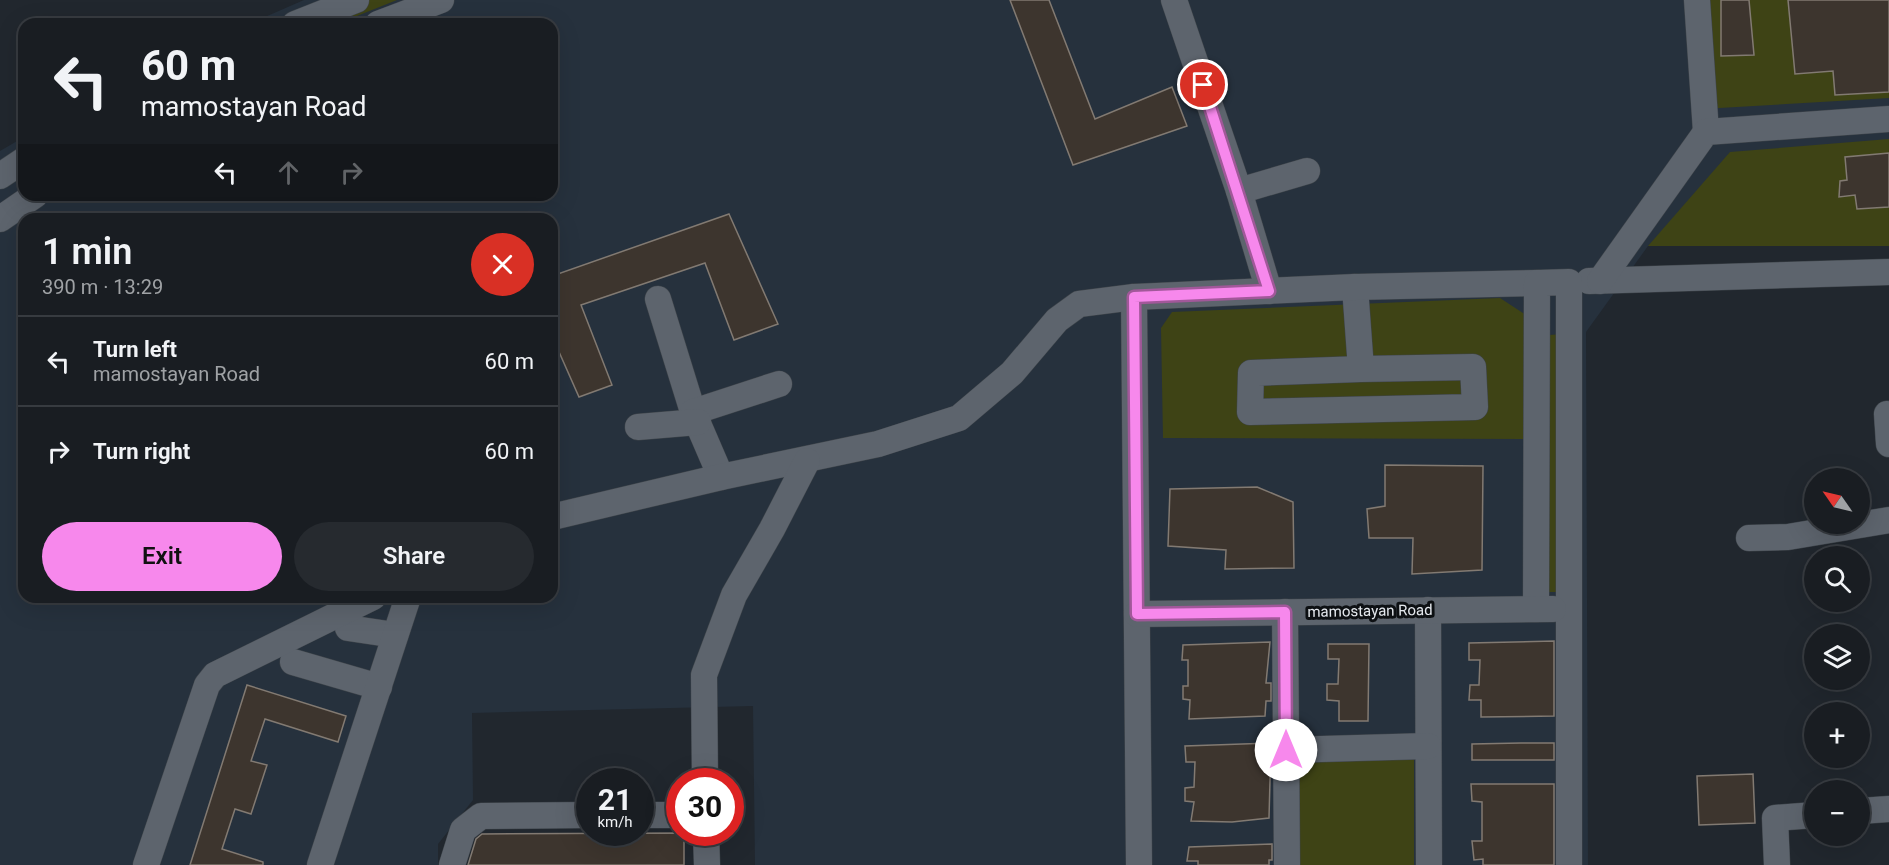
<!DOCTYPE html>
<meta charset="utf-8">
<style>
:root{--surface:#191d22;--page:#262a2f;--text:#f1f3f6;--muted:#9fa2a5;--line:#373b40;--accent:#f788ec}
body{margin:0;font-family:Roboto,sans-serif;background:var(--page);color:var(--text);height:100vh;display:flex;flex-direction:column;font-size:22px;white-space:nowrap}
*{box-sizing:border-box;margin:0}
p{font-size:20px;color:var(--muted)}
.icon{flex:none;width:33px;height:33px;fill:none;stroke:currentColor;stroke-width:2;stroke-linecap:round;stroke-linejoin:round}
.map{position:relative;flex:1;overflow:hidden}
.details{position:absolute;left:18px;top:213px;width:540px;height:390px;display:flex;flex-direction:column;background:var(--surface);border-radius:18px;box-shadow:0 6px 24px #0002,0 0 0 2px var(--line)}
.details>*{flex:none}
.banner{position:absolute;left:18px;top:18px;width:540px;height:183px;border-radius:18px;box-shadow:0 6px 24px #0002,0 0 0 2px var(--line);background:#191d22;color:var(--text);overflow:hidden}
.needle{width:39px;rotate:304deg}
.buttons{position:absolute;left:1804px;top:468px;display:grid;gap:12px}
.buttons a{display:grid;place-items:center;width:66px;height:66px;border-radius:50%;background:var(--surface);box-shadow:0 6px 24px #0002,0 0 0 2px var(--line);font-size:30px}
.speed{position:absolute;left:576px;top:768px;display:flex;gap:12px;font-size:30px;font-weight:700;text-align:center}
.speed>*{display:grid;place-content:center;width:78px;height:78px;border-radius:50%;background:var(--surface);box-shadow:0 6px 24px #0002,0 0 0 2px var(--line);line-height:1}
.speed small{font-size:15px;font-weight:400}
.speed .limit{border:9px solid #d22;background:#fff;color:#111}
.pin{position:absolute;display:grid;place-items:center;width:51px;height:51px;color:#fff;margin:-26px;border:3px solid #fff;border-radius:50%;box-shadow:0 2px 6px #0007}
.me{position:absolute;width:66px;margin:-33px;rotate:0deg;stroke-linejoin:round;filter:drop-shadow(0 0 4px #0008)}
.turn{display:flex;align-items:center;gap:21px;height:126px;padding:0 24px;font-size:27px}
.turn .icon{width:78px;height:78px;stroke-width:2.5}
.turn b{display:block;font-size:42px;line-height:51px}
.lanes{display:flex;align-items:center;height:57px;padding:0 24px;background:#0003;justify-content:center;gap:30px;direction:ltr}
.lanes .off{opacity:.35}
.round{display:grid;place-items:center;flex:none;width:63px;height:63px;border-radius:32px;background:var(--page)}
.overview{display:flex;align-items:center;justify-content:space-between;height:102px;padding:0 24px}
h1{font-size:36px;font-weight:600;line-height:45px}
.action{display:flex;gap:12px;margin-top:auto;padding:12px 24px}
.action a{flex:1;height:69px;border-radius:36px;background:var(--accent);color:#111;font-size:24px;font-weight:600;line-height:69px;text-align:center}
.action a+a{background:var(--page);color:var(--text)}
ul{padding:0;list-style:none}
li{display:flex;align-items:center;gap:18px;height:90px;padding:0 24px;border-top:2px solid var(--line)}
li div{flex:1}
li b{display:block;font-size:22px}
li em{font-style:normal}
.map>svg:first-child{display:block}
.built{fill:#26313d;fill-rule:evenodd}
.green{fill:#3e4315}
.building{fill:#3d352e;stroke:#827a72;stroke-width:1.5}
.lines{fill:none;stroke-linecap:round;stroke-linejoin:round}
.minor-casing{stroke:#3e444a;stroke-width:27}
.minor{stroke:#5d646d;stroke-width:26}
.route-casing{stroke:#a15899;stroke-width:15}
.route{stroke:#f788ec;stroke-width:10}
.labels{text-anchor:middle;dominant-baseline:central;stroke-width:6;stroke-linejoin:round;paint-order:stroke}
.street-label{font-size:15px;fill:#e4e8ed;stroke:#0d1013}
</style>
<div class="map">
<svg width="1889" height="865" viewBox="0 0 1889 865">
<rect width="100%" height="100%" fill="#21272e"/>
<!-- built -->
<path class="built" d="M304,0H1889V246H1648L1586,332L1588,865H755L753,706L472,713L473,800L438,844V865H0V151L24,137V195H552V24H249ZM24,219H552V597H24Z"/>
<!-- green -->
<g class="green">
<polygon points="364,0 397,0 337,24 302,24"/>
<polygon points="1693,0 1889,0 1889,98 1702,109"/>
<polygon points="1889,139 1889,246 1648,246 1730,152"/>
<polygon points="1500,298 1532,319 1532,439 1163,438 1161,328 1172,312"/>
<polygon points="1564,334 1560,592 1548,592 1549,335"/>
<polygon points="1414,759 1414,865 1294,865 1295,761"/>
</g>
<!-- building -->
<g class="building">
<polygon points="1010,0 1049,0 1095,119 1172,87 1187,126 1073,165"/>
<polygon points="1721,0 1749,0 1754,55 1721,56"/>
<polygon points="1788,0 1889,0 1889,92 1835,95 1833,71 1795,74"/>
<polygon points="1889,153 1889,207 1857,209 1855,195 1839,197 1840,181 1847,180 1845,157"/>
<polygon points="729,214 778,324 734,340 705,263 581,305 612,385 579,397 552,336 552,276"/>
<polygon points="1385,465 1483,466 1482,570 1412,574 1413,538 1369,538 1367,509 1385,506"/>
<polygon points="1257,487 1293,502 1294,568 1225,569 1226,550 1168,546 1170,489"/>
<polygon points="1554,641 1554,716 1481,717 1481,700 1469,700 1470,685 1479,685 1480,660 1469,660 1469,643"/>
<polygon points="1270,642 1266,683 1271,683 1271,701 1266,701 1265,716 1189,719 1190,700 1183,699 1183,686 1188,686 1188,660 1182,660 1183,645"/>
<polygon points="1328,644 1369,644 1368,721 1339,721 1339,701 1327,700 1327,684 1338,684 1339,659 1328,659"/>
<polygon points="247,685 346,716 338,742 265,719 251,761 267,765 251,814 235,809 222,849 263,862 263,865 190,865"/>
<polygon points="1271,743 1269,818 1232,822 1191,821 1194,802 1185,801 1185,788 1194,787 1195,762 1186,762 1185,746"/>
<polygon points="1521,743 1554,743 1554,760 1472,760 1472,744"/>
<polygon points="1753,774 1755,823 1699,825 1697,776"/>
<polygon points="1471,784 1554,784 1554,865 1483,865 1483,859 1474,860 1472,841 1482,841 1482,802 1472,801"/>
<polygon points="684,833 684,865 468,865 476,839 482,834"/>
<polygon points="1272,844 1272,860 1269,860 1269,865 1198,865 1198,861 1187,861 1189,847"/>
</g>
<g class="lines">
<defs>
<g id="minor">
<polyline points="1174,0 1239,191 1269,291"/>
<polyline points="1697,0 1706,132"/>
<polyline points="295,24 356,0"/>
<polyline points="378,24 441,0"/>
<polyline points="0,176 24,160"/>
<polyline points="1239,191 1307,171"/>
<polyline points="0,219 35,195"/>
<polyline points="1589,281 1889,272"/>
<polyline points="1600,281 1706,132 1889,119"/>
<polyline points="1355,287 1361,369 1251,373 1250,412 1475,407 1473,367 1361,369"/>
<polyline points="1134,297 1139,865"/>
<polyline points="658,299 693,412 721,477"/>
<polyline points="693,412 779,384"/>
<polyline points="1887,414 1889,444"/>
<polyline points="638,427 698,422"/>
<polyline points="552,517 721,477 878,444 959,418 1012,373 1057,320 1079,304 1134,297 1355,287 1537,283"/>
<polyline points="1749,538 1788,537 1889,520"/>
<polyline points="1536,609 1537,283 1569,282 1569,865"/>
<polyline points="1428,610 1429,865"/>
<polyline points="1285,612 1287,865"/>
<polyline points="1137,614 1553,609"/>
<polyline points="348,628 395,635"/>
<polyline points="293,662 379,687"/>
<polyline points="1286,750 1428,746"/>
<polyline points="705,782 704,675 734,595 772,529 807,461"/>
<polyline points="1860,811 1889,809"/>
<polyline points="640,815 680,815"/>
<polyline points="706,832 707,865"/>
<polyline points="146,865 207,685 215,675 373,597"/>
<polyline points="320,865 408,597"/>
<polyline points="452,865 463,830 481,816 590,815"/>
<polyline points="1777,865 1775,818 1815,815"/>
</g>
</defs>
<!-- minor casing -->
<use href="#minor" class="minor-casing"/>
<!-- minor -->
<use href="#minor" class="minor"/>
</g>
<g class="lines">
<defs>
<polyline id="route" points="1203,85 1269,291 1134,297 1137,614 1285,612 1286,750"/>
</defs>
<!-- route casing -->
<use href="#route" class="route-casing"/>
<!-- route -->
<use href="#route" class="route"/>
</g>
<g class="labels">
<!-- street labels -->
<g class="street-label">
<text transform="translate(1370 611) rotate(-1)">mamostayan Road</text>
</g>
</g>
</svg>
<div class="buttons">
<a><svg class="needle" viewBox="-14 -14 28 28"><path d="M0-13l5 13h-10z" fill="#e53935"/><path d="M0 13l5-13h-10z" fill="#9fa2a5"/></svg></a>
<a><svg class="icon" aria-label="search" viewBox="0 0 24 24"><circle cx="10" cy="10" r="6"/><path d="M15 15l6 6"/></svg></a>
<a><svg class="icon" aria-label="layers" viewBox="0 0 24 24"><path d="M12 4l9 5-9 5-9-5zM3 14l9 5 9-5"/></svg></a>
<a>+</a>
<a>−</a>
</div>
<div class="speed"><div>21<small>km/h</small></div><div class="limit">30</div></div>
<div class="pin" style="left:1203px;top:85px;background:#d93025"><svg class="icon" aria-label="arrive" viewBox="0 0 24 24"><path d="M6 21V4h12l-3 4 3 4H6"/></svg></div>
<svg class="me" style="left:1286px;top:750px" viewBox="-20 -20 40 40"><circle r="19" fill="#fff"/><path d="M0-13L10 11 0 6-10 11z" fill="#f788ec"/></svg>
<div class="banner">
<div class="turn"><svg class="icon" aria-label="left" viewBox="0 0 24 24"><path d="M17 20v-9H6M10 6l-5 5 5 5"/></svg><div><b>60 m</b>mamostayan Road</div></div>
<div class="lanes"><svg class="icon" aria-label="left" viewBox="0 0 24 24"><path d="M17 20v-9H6M10 6l-5 5 5 5"/></svg><svg class="icon off" aria-label="ahead" viewBox="0 0 24 24"><path d="M12 20V5M6 11l6-6 6 6"/></svg><svg class="icon off" aria-label="right" viewBox="0 0 24 24"><path d="M7 20v-9h11M14 6l5 5-5 5"/></svg></div>
</div>
<section class="details">
<div class="overview"><div><h1>1 min</h1><p>390 m · 13:29</p></div><a class="round" style="background:#d93025;color:#fff"><svg class="icon" aria-label="close" viewBox="0 0 24 24"><path d="M6 6l12 12M18 6L6 18"/></svg></a></div>
<ul>
<li><svg class="icon" aria-label="left" viewBox="0 0 24 24"><path d="M17 20v-9H6M10 6l-5 5 5 5"/></svg><div><b>Turn left</b><p>mamostayan Road</p></div><em>60 m</em></li>
<li><svg class="icon" aria-label="right" viewBox="0 0 24 24"><path d="M7 20v-9h11M14 6l5 5-5 5"/></svg><div><b>Turn right</b></div><em>60 m</em></li>
</ul>
<div class="action"><a>Exit</a><a>Share</a></div>
</section>
</div>
